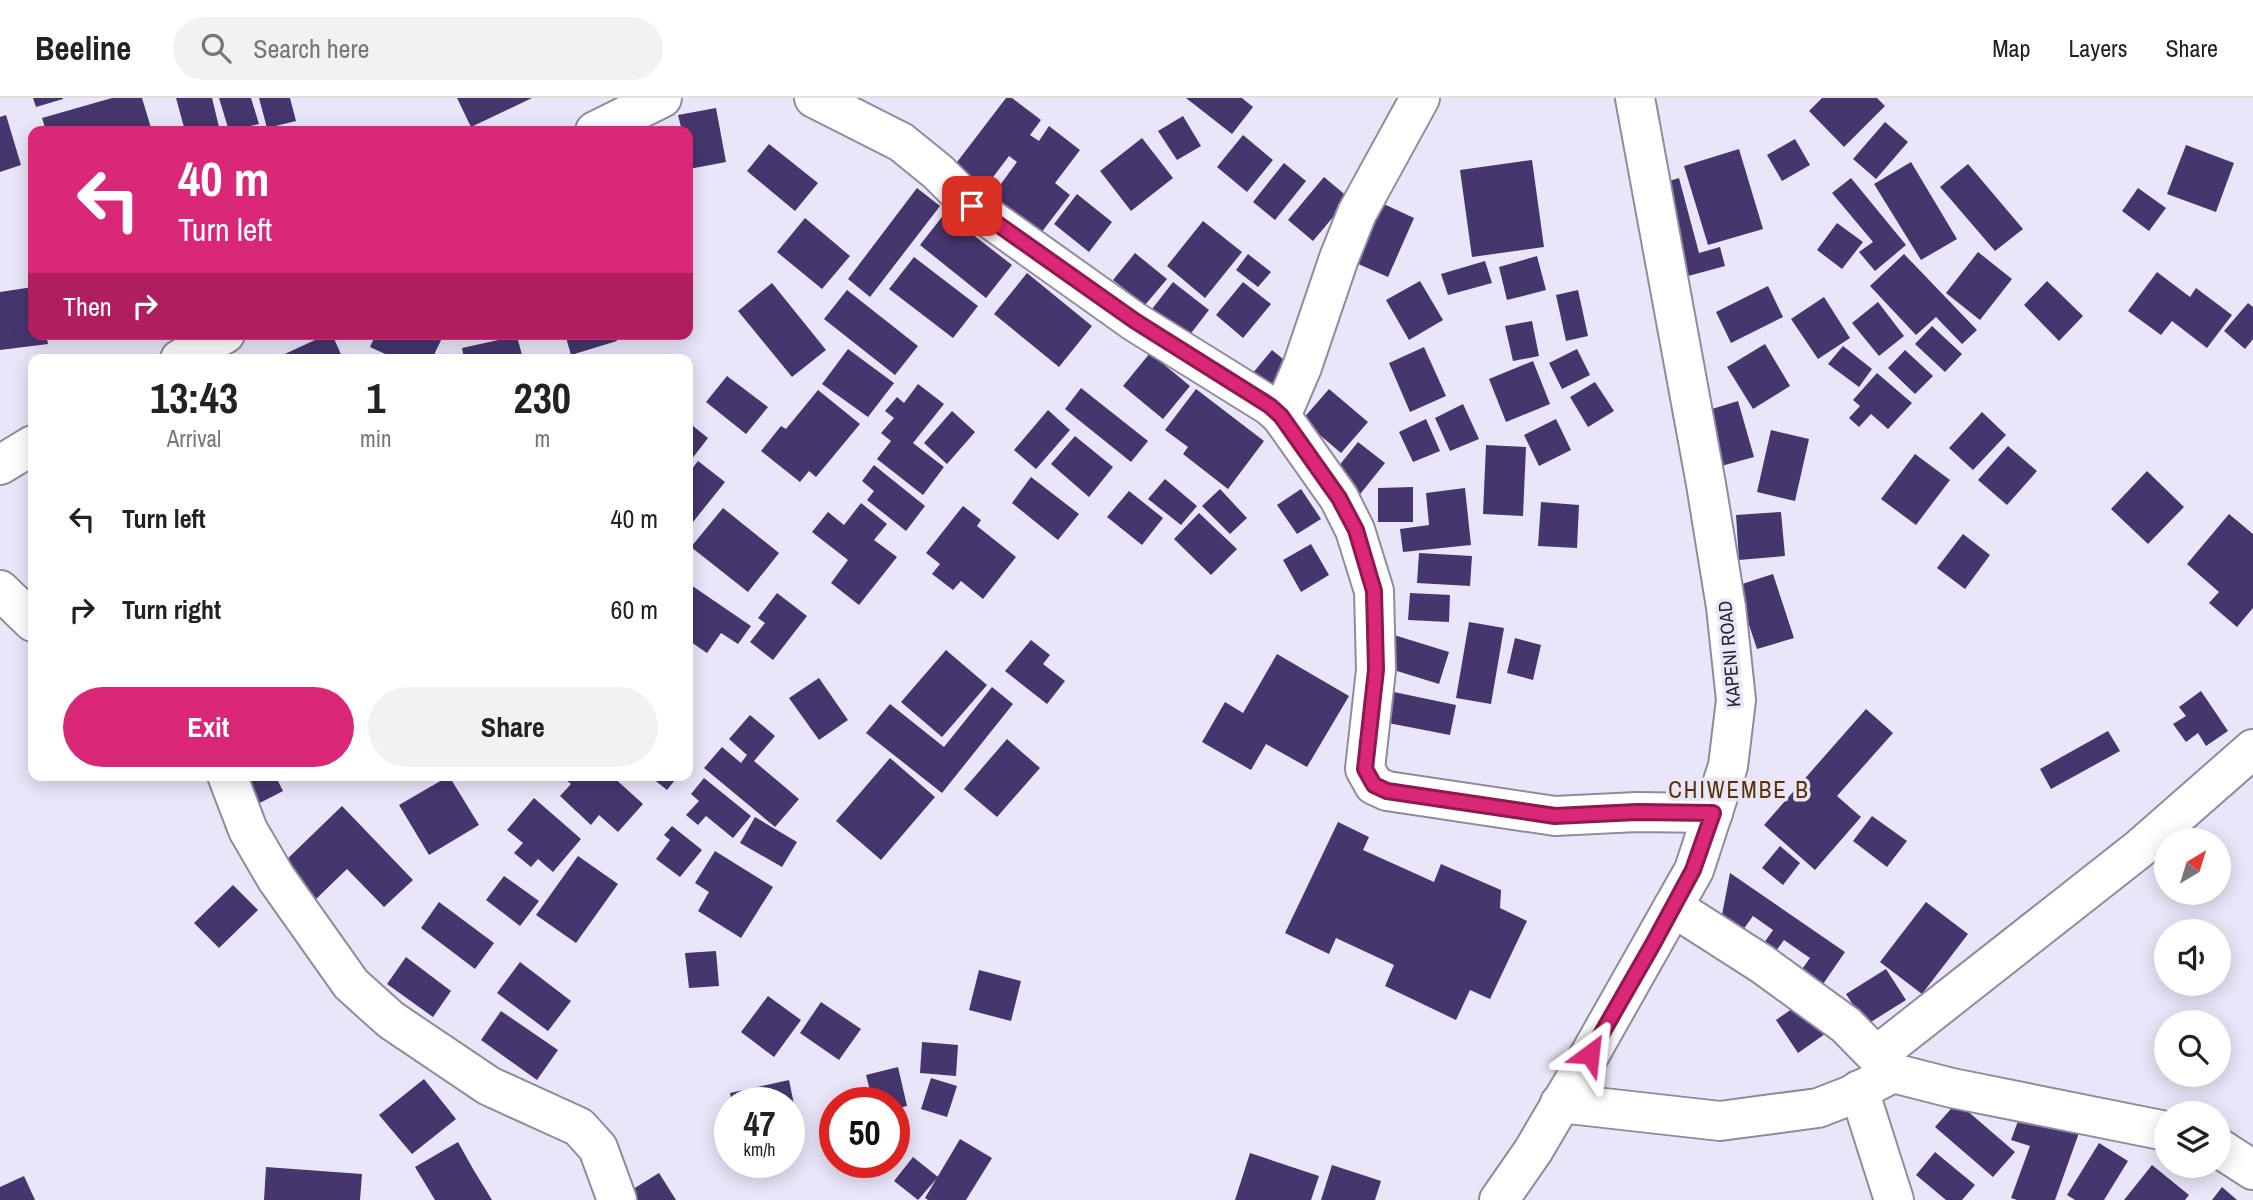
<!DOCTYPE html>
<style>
:root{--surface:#fff;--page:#f2f2f2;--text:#222;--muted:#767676;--line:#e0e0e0;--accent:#db2777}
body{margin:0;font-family:"Archivo Narrow",sans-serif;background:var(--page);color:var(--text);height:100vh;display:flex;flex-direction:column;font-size:26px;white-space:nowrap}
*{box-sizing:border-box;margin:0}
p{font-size:23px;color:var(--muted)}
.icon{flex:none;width:38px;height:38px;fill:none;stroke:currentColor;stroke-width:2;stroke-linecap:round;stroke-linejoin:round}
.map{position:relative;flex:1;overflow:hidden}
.details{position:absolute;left:28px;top:256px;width:665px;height:427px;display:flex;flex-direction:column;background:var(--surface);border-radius:14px;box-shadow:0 4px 18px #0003}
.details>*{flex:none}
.guide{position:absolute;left:28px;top:28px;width:665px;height:214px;border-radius:14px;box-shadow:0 4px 18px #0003;background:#db2777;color:#fff;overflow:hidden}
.needle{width:46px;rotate:38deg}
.fabs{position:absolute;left:2154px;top:730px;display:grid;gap:14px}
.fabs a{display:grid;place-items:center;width:77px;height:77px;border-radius:50%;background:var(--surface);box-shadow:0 4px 18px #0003;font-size:35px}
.speed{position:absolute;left:714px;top:989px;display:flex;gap:14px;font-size:35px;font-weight:700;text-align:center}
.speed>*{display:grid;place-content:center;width:91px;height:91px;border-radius:50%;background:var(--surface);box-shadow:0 4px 18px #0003;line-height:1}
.speed small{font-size:18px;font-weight:400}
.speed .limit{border:10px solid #d22;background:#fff;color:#111}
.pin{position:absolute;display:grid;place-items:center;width:60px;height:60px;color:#fff;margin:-30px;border-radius:14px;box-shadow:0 4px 10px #0006}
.me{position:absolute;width:77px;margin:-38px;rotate:30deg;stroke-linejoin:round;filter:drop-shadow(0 0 5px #0008)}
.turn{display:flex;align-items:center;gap:24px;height:147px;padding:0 35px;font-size:32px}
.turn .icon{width:91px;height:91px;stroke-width:2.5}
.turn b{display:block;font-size:49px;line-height:60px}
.then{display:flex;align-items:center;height:66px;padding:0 35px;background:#0003;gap:14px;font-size:26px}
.eta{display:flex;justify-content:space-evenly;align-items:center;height:119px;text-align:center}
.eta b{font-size:42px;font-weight:700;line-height:49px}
.action{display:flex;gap:14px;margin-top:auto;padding:14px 35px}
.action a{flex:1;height:80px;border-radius:42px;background:var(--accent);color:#fff;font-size:28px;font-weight:700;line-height:80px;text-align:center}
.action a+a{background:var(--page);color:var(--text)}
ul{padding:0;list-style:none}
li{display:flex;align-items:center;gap:21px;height:91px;padding:0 35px}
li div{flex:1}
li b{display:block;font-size:26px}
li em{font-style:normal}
header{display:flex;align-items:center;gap:42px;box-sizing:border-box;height:98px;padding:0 35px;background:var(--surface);border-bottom:2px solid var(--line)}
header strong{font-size:33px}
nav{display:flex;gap:38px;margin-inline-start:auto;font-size:24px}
.search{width:490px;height:63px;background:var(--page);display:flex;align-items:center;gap:18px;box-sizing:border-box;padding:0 24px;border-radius:38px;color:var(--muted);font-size:26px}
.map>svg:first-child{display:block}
.building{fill:#46366e}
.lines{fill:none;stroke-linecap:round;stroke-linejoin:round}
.street-casing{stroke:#8f8b9d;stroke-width:42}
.secondary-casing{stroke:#8f8b9d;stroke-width:42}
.street{stroke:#fff;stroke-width:38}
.secondary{stroke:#fff;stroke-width:38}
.route-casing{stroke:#8e194d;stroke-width:18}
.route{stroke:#db2777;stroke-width:12}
.labels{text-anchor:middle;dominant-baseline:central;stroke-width:7;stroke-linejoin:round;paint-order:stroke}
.street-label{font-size:19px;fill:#27262d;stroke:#eae6fa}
.quarter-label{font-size:23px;letter-spacing:2px;fill:#5b3205;stroke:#eae6fa}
</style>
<header>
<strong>Beeline</strong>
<div class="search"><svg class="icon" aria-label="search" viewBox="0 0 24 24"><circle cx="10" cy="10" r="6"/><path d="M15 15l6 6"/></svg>Search here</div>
<nav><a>Map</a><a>Layers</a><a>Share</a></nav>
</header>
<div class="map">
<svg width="2253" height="1102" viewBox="0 0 2253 1102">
<rect width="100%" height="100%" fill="#eae6fa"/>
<!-- building -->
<g class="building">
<polygon points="33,0 63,0 63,1 36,9"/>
<polygon points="112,0 142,0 152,33 46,33 42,20"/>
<polygon points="176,0 212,0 220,33 185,33"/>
<polygon points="219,0 251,0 259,26 229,33"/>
<polygon points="259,0 290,0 296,23 267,30"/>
<polygon points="457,0 532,0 471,29"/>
<polygon points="1006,0 1012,0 1041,22 1030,37 1039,43 1049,28 1080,52 1055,85 1070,97 1041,135 992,98 1017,64 1009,58 984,91 954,68"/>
<polygon points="1186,0 1242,0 1253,9 1232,36"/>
<polygon points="1822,0 1877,0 1885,8 1844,49 1809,13"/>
<polygon points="716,10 726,64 689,71 688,33 682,33 678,17"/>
<polygon points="6,17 21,67 0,74 0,19"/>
<polygon points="1183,18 1201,48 1177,62 1158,33"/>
<polygon points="1885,24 1908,44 1876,81 1853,61"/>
<polygon points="1243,37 1273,62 1247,94 1217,69"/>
<polygon points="1142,40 1173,80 1131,113 1100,73"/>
<polygon points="1795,41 1810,67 1782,83 1767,57"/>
<polygon points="769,46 818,85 795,113 747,73"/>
<polygon points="2186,47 2234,65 2216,114 2167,96"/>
<polygon points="1739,51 1763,131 1708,147 1684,68"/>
<polygon points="1532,62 1544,149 1472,159 1460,72"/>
<polygon points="1911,64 1957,141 1921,162 1874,86"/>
<polygon points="1284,65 1306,83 1275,122 1253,104"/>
<polygon points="1968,66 2023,131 1995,153 1940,89"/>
<polygon points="1324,79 1349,100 1313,143 1288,122"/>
<polygon points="1679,80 1699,155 1720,149 1725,168 1681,180 1656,87"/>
<polygon points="1851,80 1906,147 1875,173 1859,154 1873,144 1832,95"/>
<polygon points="917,90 940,108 870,199 848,181"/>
<polygon points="2138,90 2166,110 2149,133 2122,113"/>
<polygon points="1077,96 1112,124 1089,154 1054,126"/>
<polygon points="1373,101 1414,120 1388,179 1347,161"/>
<polygon points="945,115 1012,167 986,200 920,147"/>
<polygon points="805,120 850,158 822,191 777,154"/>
<polygon points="1203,123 1242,154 1205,200 1167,168"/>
<polygon points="1837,125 1863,144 1842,171 1817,152"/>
<polygon points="1978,154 2012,181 1980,222 1946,195"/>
<polygon points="1135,155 1167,181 1145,207 1113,182"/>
<polygon points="1248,156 1271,174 1258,189 1236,172"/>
<polygon points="1904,156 1977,232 1962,246 1936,219 1916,237 1870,188"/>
<polygon points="1537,158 1546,192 1507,202 1499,169"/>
<polygon points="914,159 978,208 953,240 889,191"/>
<polygon points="1485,163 1492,185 1448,197 1441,176"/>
<polygon points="2157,174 2190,199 2196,190 2232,217 2207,250 2172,223 2161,237 2128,213"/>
<polygon points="1027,175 1092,228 1059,269 994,216"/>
<polygon points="1420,183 1443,222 1409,242 1386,202"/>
<polygon points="2047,183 2083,218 2059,243 2024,207"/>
<polygon points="1173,184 1209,212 1185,243 1149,215"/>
<polygon points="1243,184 1271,206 1243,240 1216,217"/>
<polygon points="772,185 826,252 792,279 738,213"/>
<polygon points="1768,188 1783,219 1731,245 1716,214"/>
<polygon points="33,189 33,236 46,236 48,246 0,252 0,194"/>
<polygon points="847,192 918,248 895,277 824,221"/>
<polygon points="1578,192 1588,238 1566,243 1556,197"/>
<polygon points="1824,199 1850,240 1818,261 1791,221"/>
<polygon points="1878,204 1904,238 1879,258 1852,225"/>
<polygon points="2248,205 2253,209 2253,241 2245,251 2224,233"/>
<polygon points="1532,223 1539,258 1513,263 1505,228"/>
<polygon points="1932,228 1962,256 1945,274 1915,246"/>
<polygon points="328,236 332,236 343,261 274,261"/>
<polygon points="376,236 444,236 432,261 396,261 370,249"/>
<polygon points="565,236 615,236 617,243 571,257"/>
<polygon points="517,238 523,261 464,261 462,250"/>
<polygon points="1765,246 1790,288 1753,311 1727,269"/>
<polygon points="1843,248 1872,271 1859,289 1828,266"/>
<polygon points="1424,249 1446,298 1410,314 1389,265"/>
<polygon points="848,251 894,285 868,319 822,286"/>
<polygon points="1577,251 1590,277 1562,291 1549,265"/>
<polygon points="1272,252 1294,270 1274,294 1252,276"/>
<polygon points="1905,252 1933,278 1915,296 1888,270"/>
<polygon points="1150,255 1190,288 1163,321 1123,288"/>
<polygon points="1533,263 1550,306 1506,324 1489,281"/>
<polygon points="1877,275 1912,305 1888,331 1871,316 1859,329 1849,320 1860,308 1853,302"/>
<polygon points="727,278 768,309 746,336 706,304"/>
<polygon points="1595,284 1614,313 1588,329 1570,299"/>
<polygon points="918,286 944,306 913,345 944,369 923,397 877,361 891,343 881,335 894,320 885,313 897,299 904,305"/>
<polygon points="1081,290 1148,343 1131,364 1065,311"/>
<polygon points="1196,291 1264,343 1228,391 1183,356 1188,349 1165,332"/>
<polygon points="1329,291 1368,324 1341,355 1302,322"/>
<polygon points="818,292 860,326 816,379 809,373 800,384 761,353 781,328 786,331"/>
<polygon points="1738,303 1754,359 1714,370 1699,315"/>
<polygon points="1463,306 1479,341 1450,353 1435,320"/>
<polygon points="1048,312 1070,332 1036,371 1014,352"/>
<polygon points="952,313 975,334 947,366 924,345"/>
<polygon points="1982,314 2006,337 1973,372 1949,350"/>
<polygon points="1426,321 1440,353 1413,364 1399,334"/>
<polygon points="1556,321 1571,352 1539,368 1524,337"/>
<polygon points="688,324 708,340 688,366"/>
<polygon points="1771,332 1809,341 1795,403 1757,394"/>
<polygon points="1075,338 1113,369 1089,399 1051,366"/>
<polygon points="1358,344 1385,365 1357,400 1330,379"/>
<polygon points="1486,347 1526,349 1523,418 1483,416"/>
<polygon points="2008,348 2037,373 2007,407 1978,382"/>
<polygon points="1915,356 1950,382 1916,427 1881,401"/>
<polygon points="698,363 725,384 693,424 688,420 688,376"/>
<polygon points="874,367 925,408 906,433 867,402 874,393 862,383"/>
<polygon points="2147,373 2184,409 2148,446 2111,411"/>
<polygon points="1031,379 1079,416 1058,442 1012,405"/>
<polygon points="1165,381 1197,408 1181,427 1148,401"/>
<polygon points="1413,389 1413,424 1378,424 1378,390"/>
<polygon points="1465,390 1471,447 1403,454 1400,431 1429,427 1426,395"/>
<polygon points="1220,391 1247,420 1230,436 1202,408"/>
<polygon points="1301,391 1321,421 1297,436 1277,407"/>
<polygon points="1129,393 1163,420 1142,447 1107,419"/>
<polygon points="1541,404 1579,407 1577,450 1538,448"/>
<polygon points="861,405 887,426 874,442 897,459 859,507 831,485 848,462 812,434 828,414 844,427"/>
<polygon points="963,408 981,422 977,428 1016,459 983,501 961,483 953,492 932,476 940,466 926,455"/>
<polygon points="723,410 779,455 748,494 691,449"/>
<polygon points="1781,414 1785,458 1739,462 1736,417"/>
<polygon points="1199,415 1237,451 1211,477 1174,441"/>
<polygon points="2229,416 2253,436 2253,510 2237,529 2209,505 2219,494 2187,466"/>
<polygon points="1963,436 1990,457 1965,491 1937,470"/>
<polygon points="1311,446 1329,477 1301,494 1283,462"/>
<polygon points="1419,455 1472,458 1470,488 1417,485"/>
<polygon points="1773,476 1794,540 1757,551 1736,488"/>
<polygon points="688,485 751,528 738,546 721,535 707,555 691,544 688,549"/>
<polygon points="777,495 807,518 773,562 750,544 765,525 758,520"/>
<polygon points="1410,495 1450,497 1449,524 1408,522"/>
<polygon points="1469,524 1504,530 1491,606 1456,600"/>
<polygon points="1394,537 1449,554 1439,586 1384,569"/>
<polygon points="1515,540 1541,547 1533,582 1507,575"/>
<polygon points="1031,542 1050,557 1043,566 1065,583 1047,606 1005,573"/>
<polygon points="946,552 987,587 942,639 901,604"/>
<polygon points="1277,556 1349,598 1307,669 1266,646 1251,672 1202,644 1225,604 1243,615"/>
<polygon points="819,580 848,622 819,642 789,600"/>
<polygon points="992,589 1013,606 942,695 866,635 890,606 944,649"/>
<polygon points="1389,593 1456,607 1450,637 1383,624"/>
<polygon points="2201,593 2228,633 2206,648 2198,635 2186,644 2173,626 2186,618 2179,609"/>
<polygon points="1866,611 1893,635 1837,698 1861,719 1815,772 1764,727"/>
<polygon points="750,617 775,638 754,663 799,701 775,729 704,670 722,649 741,665 747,657 729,641"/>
<polygon points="2108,633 2120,653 2051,691 2040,671"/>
<polygon points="1007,641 1040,670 997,719 964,691"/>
<polygon points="890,660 935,699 881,762 836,723"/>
<polygon points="238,677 275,677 283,693 254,708"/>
<polygon points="560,677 611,677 643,706 618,734 599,717 591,727 560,698 571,686"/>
<polygon points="654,677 679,677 667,692 652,680"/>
<polygon points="449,678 479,727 429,757 399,707"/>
<polygon points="704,680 751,718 733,740 706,718 698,727 686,717 699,703 691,696"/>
<polygon points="534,700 581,741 553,774 538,761 531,769 514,755 523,745 507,732"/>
<polygon points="342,708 413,782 384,809 347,771 316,801 282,766"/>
<polygon points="1872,718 1907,743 1887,769 1853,743"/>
<polygon points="755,719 797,744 782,769 740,745"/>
<polygon points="1338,724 1369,739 1363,752 1434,784 1441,766 1501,792 1500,810 1527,823 1490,901 1470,892 1456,922 1385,888 1394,867 1336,840 1329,856 1285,835"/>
<polygon points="672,728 702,752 680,779 656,761 670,742 664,737"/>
<polygon points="1780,748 1800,765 1783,787 1762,770"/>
<polygon points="715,753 773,789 741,840 698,813 709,794 695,785"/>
<polygon points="578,758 618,786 576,845 536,817"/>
<polygon points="1730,775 1845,854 1821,889 1800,874 1810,860 1784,842 1776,853 1764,845 1773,832 1753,818 1740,836 1721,822"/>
<polygon points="504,778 539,803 520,828 486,802"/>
<polygon points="233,787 258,812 219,850 194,825"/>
<polygon points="439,804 494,845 475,871 421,830"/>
<polygon points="1926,804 1968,836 1922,896 1880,864"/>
<polygon points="716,853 719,888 689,890 685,855"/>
<polygon points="406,859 451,893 433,919 387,886"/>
<polygon points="520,864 571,903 548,933 497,895"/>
<polygon points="1886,871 1906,902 1866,927 1846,896"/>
<polygon points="979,872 1021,883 1011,923 969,912"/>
<polygon points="768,898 801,922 774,959 741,934"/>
<polygon points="821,904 861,931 839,962 800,935"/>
<polygon points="1802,904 1825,936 1798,955 1776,922"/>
<polygon points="501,913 558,952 537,982 481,942"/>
<polygon points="922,944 958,947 956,978 920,975"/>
<polygon points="898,969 907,1008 894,1011 894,1004 873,1004 866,977"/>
<polygon points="931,980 957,988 947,1019 921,1011"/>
<polygon points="424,981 456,1021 412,1056 379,1017"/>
<polygon points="789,982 798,1026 789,1028 789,1004 732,1004 730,995"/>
<polygon points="1957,1004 2015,1054 1993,1079 1935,1029"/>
<polygon points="2022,1012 2080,1032 2055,1102 2017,1102 2011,1100 2030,1048 2011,1042"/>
<polygon points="960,1041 992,1060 966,1102 928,1102 925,1100"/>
<polygon points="458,1044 473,1071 492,1102 435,1102 415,1069"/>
<polygon points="2099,1045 2128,1063 2104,1102 2075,1102 2067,1097"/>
<polygon points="1935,1054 1975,1087 1962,1102 1946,1102 1916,1077"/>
<polygon points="1250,1055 1319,1078 1311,1102 1235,1102"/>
<polygon points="913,1059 938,1079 918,1102 894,1083"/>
<polygon points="1332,1067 1381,1083 1375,1102 1321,1102"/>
<polygon points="2152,1067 2189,1097 2185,1102 2124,1102"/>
<polygon points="266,1069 362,1076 360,1102 264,1102"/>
<polygon points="659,1075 676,1102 628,1102 625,1096"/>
<polygon points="24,1078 35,1102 0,1102 0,1089"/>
<polygon points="2222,1089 2237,1102 2212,1102"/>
</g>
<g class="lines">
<defs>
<g id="street">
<polyline points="814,0 901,44 938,74 972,108 1135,224 1270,308 1281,318 1339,400 1355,432 1374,493 1376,572 1365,671 1374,687 1387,693 1555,718 1637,714 1713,715"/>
<polyline points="595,33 662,0"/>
<polyline points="180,261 225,236"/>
<polyline points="1281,318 1302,269 1339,160 1357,115 1420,0"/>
<polyline points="0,367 33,347"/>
<polyline points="0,492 33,524"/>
<polyline points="227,677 248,732 276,780 351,886 391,922 489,988 579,1029 598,1050 617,1102"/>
<polyline points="1673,809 1762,866 1846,927 1893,975 1952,990 2166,1033"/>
<polyline points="1877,957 2139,751 2253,651"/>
<polyline points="1859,992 1894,1102"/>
<polyline points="1560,1005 1720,1023 1818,1010 1849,998 1893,975"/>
<polyline points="2219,1050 2253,1072"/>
</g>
<polyline id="secondary" points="1499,1102 1533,1053 1590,956 1694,772 1728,668 1736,602 1726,509 1706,386 1635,0"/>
</defs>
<!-- street casing -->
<use href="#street" class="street-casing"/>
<!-- secondary casing -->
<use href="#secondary" class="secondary-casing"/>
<!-- street -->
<use href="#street" class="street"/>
<!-- secondary -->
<use href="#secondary" class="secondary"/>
</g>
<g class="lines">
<defs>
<polyline id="route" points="972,108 1135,223 1270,308 1281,318 1339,400 1356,432 1374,493 1376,572 1365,671 1374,687 1387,693 1555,718 1637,714 1713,715 1693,772 1653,846 1590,956"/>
</defs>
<!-- route casing -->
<use href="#route" class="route-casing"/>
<!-- route -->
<use href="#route" class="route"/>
</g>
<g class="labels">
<!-- street labels -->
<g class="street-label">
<text transform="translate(1729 556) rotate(-95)">KAPENI ROAD</text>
</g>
<!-- quarter labels -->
<g class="quarter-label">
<text x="1739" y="691">CHIWEMBE B</text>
</g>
</g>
</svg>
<div class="fabs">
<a><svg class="needle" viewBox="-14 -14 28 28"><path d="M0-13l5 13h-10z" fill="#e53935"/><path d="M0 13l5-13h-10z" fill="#767676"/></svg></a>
<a><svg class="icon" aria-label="sound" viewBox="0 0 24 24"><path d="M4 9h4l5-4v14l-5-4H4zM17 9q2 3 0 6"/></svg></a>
<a><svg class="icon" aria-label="search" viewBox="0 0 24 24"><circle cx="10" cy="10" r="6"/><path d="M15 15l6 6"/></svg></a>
<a><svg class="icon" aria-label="layers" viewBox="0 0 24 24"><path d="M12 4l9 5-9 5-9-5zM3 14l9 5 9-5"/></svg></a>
</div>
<div class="speed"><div>47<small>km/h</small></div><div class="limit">50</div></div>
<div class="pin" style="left:972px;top:108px;background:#d93025"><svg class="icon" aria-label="arrive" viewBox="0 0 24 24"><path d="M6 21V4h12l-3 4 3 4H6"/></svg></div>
<svg class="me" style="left:1590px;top:956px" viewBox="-20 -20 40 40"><path d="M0-17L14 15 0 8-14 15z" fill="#db2777" stroke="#fff" stroke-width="4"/></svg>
<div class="guide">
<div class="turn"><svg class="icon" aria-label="left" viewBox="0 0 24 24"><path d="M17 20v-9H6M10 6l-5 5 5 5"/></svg><div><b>40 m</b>Turn left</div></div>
<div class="then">Then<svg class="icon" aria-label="right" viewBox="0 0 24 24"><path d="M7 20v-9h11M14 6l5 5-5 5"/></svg></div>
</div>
<section class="details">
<div class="eta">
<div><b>13:43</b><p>Arrival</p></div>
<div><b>1</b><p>min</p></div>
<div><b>230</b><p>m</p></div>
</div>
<ul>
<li><svg class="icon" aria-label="left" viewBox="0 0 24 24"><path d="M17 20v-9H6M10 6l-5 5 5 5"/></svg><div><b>Turn left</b></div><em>40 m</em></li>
<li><svg class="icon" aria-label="right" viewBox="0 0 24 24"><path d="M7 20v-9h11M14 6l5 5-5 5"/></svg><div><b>Turn right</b></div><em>60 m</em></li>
</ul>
<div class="action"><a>Exit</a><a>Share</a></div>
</section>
</div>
